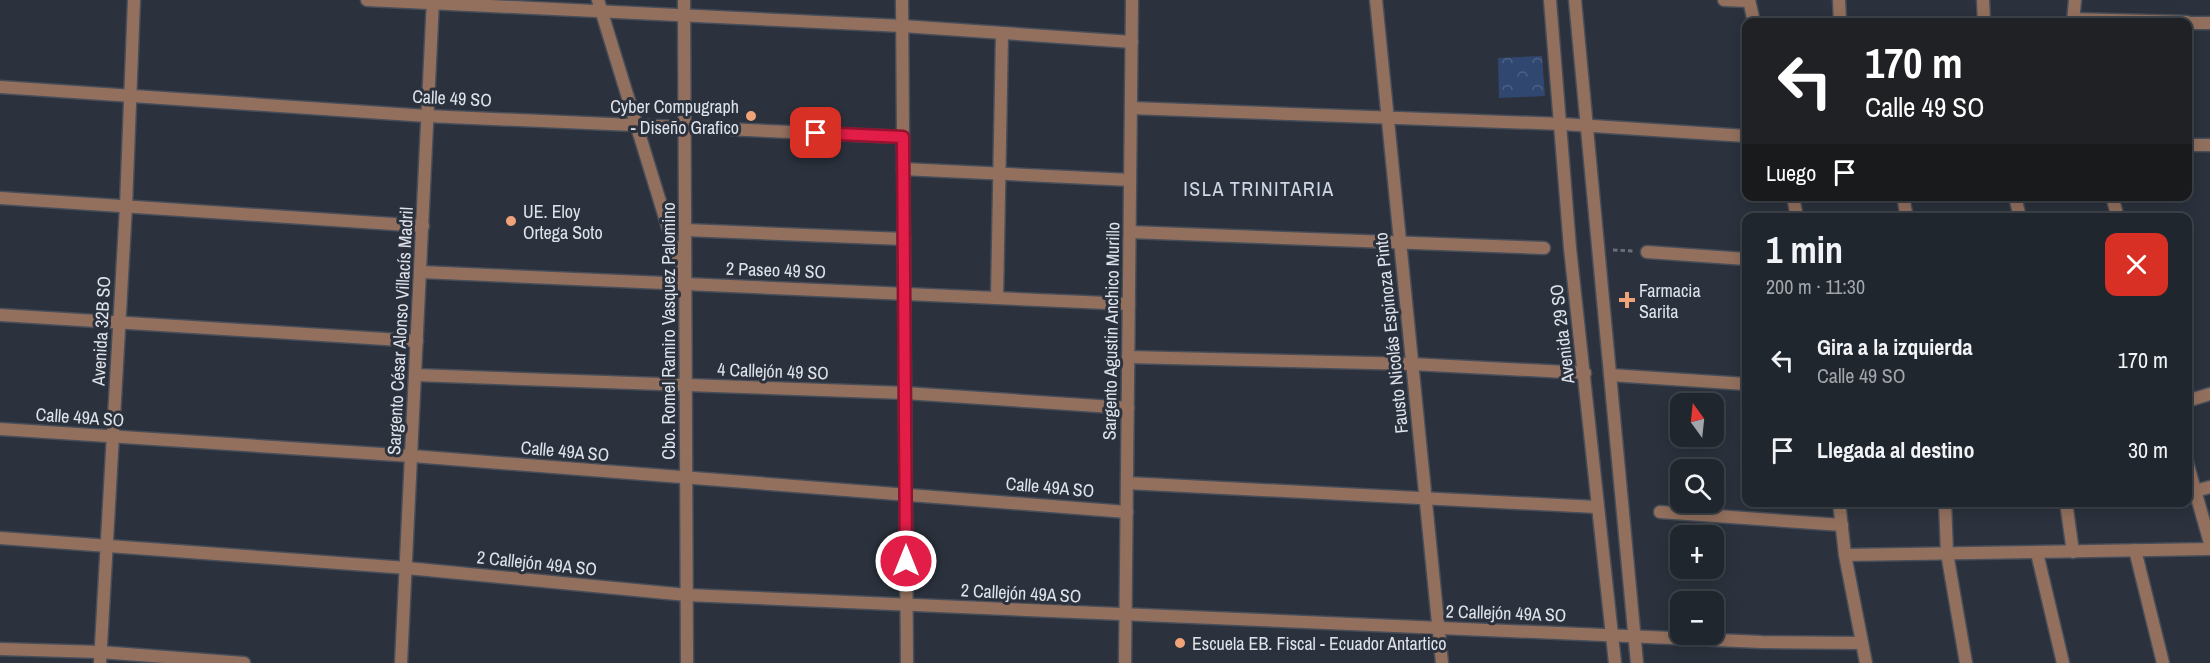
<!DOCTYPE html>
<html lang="es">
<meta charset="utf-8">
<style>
:root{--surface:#20262e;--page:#282e36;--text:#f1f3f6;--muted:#a2a5aa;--line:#3d434a}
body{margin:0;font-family:"Archivo Narrow",sans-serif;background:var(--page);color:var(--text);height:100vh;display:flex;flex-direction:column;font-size:22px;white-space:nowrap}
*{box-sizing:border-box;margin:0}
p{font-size:20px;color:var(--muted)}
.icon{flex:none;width:33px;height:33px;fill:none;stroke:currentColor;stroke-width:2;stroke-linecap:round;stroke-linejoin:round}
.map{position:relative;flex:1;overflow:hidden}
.panel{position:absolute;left:1742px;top:213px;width:450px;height:294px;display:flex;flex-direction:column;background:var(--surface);border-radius:12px;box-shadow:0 3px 15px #0003,0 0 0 2px var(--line)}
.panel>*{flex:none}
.top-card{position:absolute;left:1742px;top:18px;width:450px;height:183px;border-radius:12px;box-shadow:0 3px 15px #0003,0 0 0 2px var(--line);background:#202124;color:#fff;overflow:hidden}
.needle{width:39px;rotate:345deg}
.controls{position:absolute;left:1670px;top:393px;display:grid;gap:12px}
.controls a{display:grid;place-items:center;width:54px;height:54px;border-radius:12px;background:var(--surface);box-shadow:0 3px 15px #0003,0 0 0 2px var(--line);font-size:30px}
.pin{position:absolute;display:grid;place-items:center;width:51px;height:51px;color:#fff;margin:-26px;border-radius:12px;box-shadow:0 3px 9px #0006}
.me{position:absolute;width:66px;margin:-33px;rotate:0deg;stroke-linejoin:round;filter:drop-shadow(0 0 4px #0008)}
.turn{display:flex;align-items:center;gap:21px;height:126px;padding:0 24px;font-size:27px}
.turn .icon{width:78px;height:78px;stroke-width:2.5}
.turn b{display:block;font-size:42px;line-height:51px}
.then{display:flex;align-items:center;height:57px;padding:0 24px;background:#0003;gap:12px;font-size:22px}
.round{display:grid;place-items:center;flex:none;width:63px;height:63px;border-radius:12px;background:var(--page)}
.headline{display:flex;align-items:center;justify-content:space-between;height:102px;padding:0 24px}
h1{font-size:36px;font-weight:700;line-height:45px}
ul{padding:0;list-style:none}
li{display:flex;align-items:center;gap:18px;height:90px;padding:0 24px}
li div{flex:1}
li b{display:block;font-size:22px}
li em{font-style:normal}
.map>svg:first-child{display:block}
.forest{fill:url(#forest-crowns)}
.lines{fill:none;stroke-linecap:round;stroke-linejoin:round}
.minor-casing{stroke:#484e59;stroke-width:15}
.tertiary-casing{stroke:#484e59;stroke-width:15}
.path{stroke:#6a707a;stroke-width:3;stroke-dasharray:4.5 3;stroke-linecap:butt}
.minor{stroke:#93705e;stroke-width:12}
.tertiary{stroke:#93705e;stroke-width:12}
.route-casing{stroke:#92132f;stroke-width:15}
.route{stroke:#e11d48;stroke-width:10}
.poi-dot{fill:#f0a378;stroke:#2b323d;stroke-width:2}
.labels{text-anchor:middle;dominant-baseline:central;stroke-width:6;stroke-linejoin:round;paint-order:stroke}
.street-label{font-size:18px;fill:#dee2ea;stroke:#2b323d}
.poi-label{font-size:18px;fill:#dee2ea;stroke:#2b323d;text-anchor:start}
.neighbourhood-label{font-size:20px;letter-spacing:1.5px;fill:#cfd8e7;stroke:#2b323d}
</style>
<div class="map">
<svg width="2210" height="663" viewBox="0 0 2210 663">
<defs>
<pattern id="forest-crowns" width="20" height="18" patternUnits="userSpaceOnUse" patternTransform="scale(1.5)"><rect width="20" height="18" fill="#304770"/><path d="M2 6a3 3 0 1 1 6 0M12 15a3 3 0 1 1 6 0" fill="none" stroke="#4e6185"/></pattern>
</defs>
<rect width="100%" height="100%" fill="#2b323d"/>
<!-- forest -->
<polygon class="forest" points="1542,56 1545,96 1499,98 1498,58"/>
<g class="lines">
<defs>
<g id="minor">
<polyline points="367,0 902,26 1132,42"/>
<polyline points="598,0 682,273"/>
<polyline points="684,0 687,663"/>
<polyline points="902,0 907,663"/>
<polyline points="1376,0 1442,663"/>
<polyline points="1724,0 1749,1"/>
<polyline points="1749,0 1754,22"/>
<polyline points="1839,0 1840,22"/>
<polyline points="1983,0 1984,22"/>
<polyline points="2073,19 2187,22"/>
<polyline points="2073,22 2075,0"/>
<polyline points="2187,23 2210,23"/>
<polyline points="0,87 427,116 903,137"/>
<polyline points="1131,108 1562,124 1746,136"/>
<polyline points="2187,145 2210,145"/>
<polyline points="903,169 1130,180"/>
<polyline points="1793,196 1797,218"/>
<polyline points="1903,196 1907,218"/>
<polyline points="2015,196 2020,218"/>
<polyline points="2112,196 2118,218"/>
<polyline points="0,198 423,226"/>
<polyline points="686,230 904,239"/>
<polyline points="1130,232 1544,248"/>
<polyline points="1647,252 1746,259"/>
<polyline points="421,272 1129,304"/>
<polyline points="997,298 1002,34"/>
<polyline points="0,315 417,341"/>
<polyline points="1128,357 1412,364 1585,373"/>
<polyline points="416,375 905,393 1128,408"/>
<polyline points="1610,375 1746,384"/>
<polyline points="2187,401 2210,394"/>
<polyline points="0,429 412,456 1127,512"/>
<polyline points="2187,462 2210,543"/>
<polyline points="1127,483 1596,507"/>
<polyline points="2195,491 2210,487"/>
<polyline points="1839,502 1845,555 1866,663"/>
<polyline points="1945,502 1947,553 1966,663"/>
<polyline points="2066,502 2073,552"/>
<polyline points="1660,512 1842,525"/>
<polyline points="0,538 407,568 687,595 1762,642 1862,643"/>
<polyline points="2135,550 2163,663"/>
<polyline points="2037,553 2063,663"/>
<polyline points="1845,555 2210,549"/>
<polyline points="0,649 100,652 244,663"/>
<polyline points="100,663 126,206 134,0"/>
<polyline points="401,663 433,0"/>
<polyline points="1125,663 1132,0"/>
</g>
<g id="tertiary">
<polyline points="1550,0 1570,248 1615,663"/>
<polyline points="1575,0 1637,663"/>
</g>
</defs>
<!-- minor casing -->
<use href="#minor" class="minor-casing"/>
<!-- tertiary casing -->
<use href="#tertiary" class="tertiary-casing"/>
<!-- path -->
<polyline class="path" points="1613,250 1633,251"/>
<!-- minor -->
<use href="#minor" class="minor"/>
<!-- tertiary -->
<use href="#tertiary" class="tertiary"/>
</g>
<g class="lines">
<defs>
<polyline id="route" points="816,133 903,137 906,561"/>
</defs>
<!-- route casing -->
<use href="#route" class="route-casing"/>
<!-- route -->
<use href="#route" class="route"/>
</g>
<!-- markers -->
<g class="poi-dot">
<circle cx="751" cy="116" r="6"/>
<circle cx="511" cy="221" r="6"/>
<path d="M1624 291h6v6h6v6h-6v6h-6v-6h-6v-6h6z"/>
<circle cx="1180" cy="643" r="6"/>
</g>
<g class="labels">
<!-- street labels -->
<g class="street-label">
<text transform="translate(452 98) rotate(3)">Calle 49 SO</text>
<text transform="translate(776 270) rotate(2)">2 Paseo 49 SO</text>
<text transform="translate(101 331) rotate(-87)">Avenida 32B SO</text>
<text transform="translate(400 331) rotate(-87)">Sargento César Alonso Villacís Madril</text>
<text transform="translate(668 331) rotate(-90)">Cbo. Romel Ramiro Vasquez Palomino</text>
<text transform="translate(1111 331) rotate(-89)">Sargento Agustin Anchico Murillo</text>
<text transform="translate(1391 333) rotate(-96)">Fausto Nicolás Espinoza Pinto</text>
<text transform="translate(1562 334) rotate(-97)">Avenida 29 SO</text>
<text transform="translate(773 371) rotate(2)">4 Callejón 49 SO</text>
<text transform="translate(80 417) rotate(4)">Calle 49A SO</text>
<text transform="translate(565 451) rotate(5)">Calle 49A SO</text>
<text transform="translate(1050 487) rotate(5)">Calle 49A SO</text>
<text transform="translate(537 563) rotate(6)">2 Callejón 49A SO</text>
<text transform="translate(1021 593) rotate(3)">2 Callejón 49A SO</text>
<text transform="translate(1506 613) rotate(2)">2 Callejón 49A SO</text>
</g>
<!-- poi labels -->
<g class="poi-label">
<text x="739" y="106" text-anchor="end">Cyber Compugraph<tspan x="739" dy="21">- Diseño Grafico</tspan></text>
<text x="523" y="211">UE. Eloy<tspan x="523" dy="21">Ortega Soto</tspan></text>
<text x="1639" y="290">Farmacia<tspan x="1639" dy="21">Sarita</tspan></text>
<text x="1192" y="643">Escuela EB. Fiscal - Ecuador Antartico</text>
</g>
<!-- neighbourhood labels -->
<g class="neighbourhood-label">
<text x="1259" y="188">ISLA TRINITARIA</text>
</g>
</g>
</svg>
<div class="controls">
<a><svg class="needle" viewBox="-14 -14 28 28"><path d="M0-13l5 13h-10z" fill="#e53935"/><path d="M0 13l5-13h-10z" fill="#a2a5aa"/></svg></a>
<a><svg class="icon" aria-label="search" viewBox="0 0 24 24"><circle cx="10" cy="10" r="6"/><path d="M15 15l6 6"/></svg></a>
<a>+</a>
<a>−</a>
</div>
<div class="pin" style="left:816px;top:133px;background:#d93025"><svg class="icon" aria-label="arrive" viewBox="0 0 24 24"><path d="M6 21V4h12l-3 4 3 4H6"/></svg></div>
<svg class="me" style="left:906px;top:561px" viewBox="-20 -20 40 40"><circle r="17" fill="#e11d48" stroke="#fff" stroke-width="3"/><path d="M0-11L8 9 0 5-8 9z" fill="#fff"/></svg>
<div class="top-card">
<div class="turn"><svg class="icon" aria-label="left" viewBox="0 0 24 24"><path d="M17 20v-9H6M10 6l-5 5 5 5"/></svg><div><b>170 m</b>Calle 49 SO</div></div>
<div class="then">Luego<svg class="icon" aria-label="arrive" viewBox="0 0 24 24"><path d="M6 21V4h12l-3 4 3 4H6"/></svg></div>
</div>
<section class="panel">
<div class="headline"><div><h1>1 min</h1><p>200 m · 11:30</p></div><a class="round" style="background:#d93025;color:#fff"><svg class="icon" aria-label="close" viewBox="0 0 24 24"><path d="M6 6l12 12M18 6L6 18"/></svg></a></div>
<ul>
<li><svg class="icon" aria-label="left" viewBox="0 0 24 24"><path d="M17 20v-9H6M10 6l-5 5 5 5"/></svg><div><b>Gira a la izquierda</b><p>Calle 49 SO</p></div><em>170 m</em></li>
<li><svg class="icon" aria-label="arrive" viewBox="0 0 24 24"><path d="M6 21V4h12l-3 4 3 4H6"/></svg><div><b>Llegada al destino</b></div><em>30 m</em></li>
</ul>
</section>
</div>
